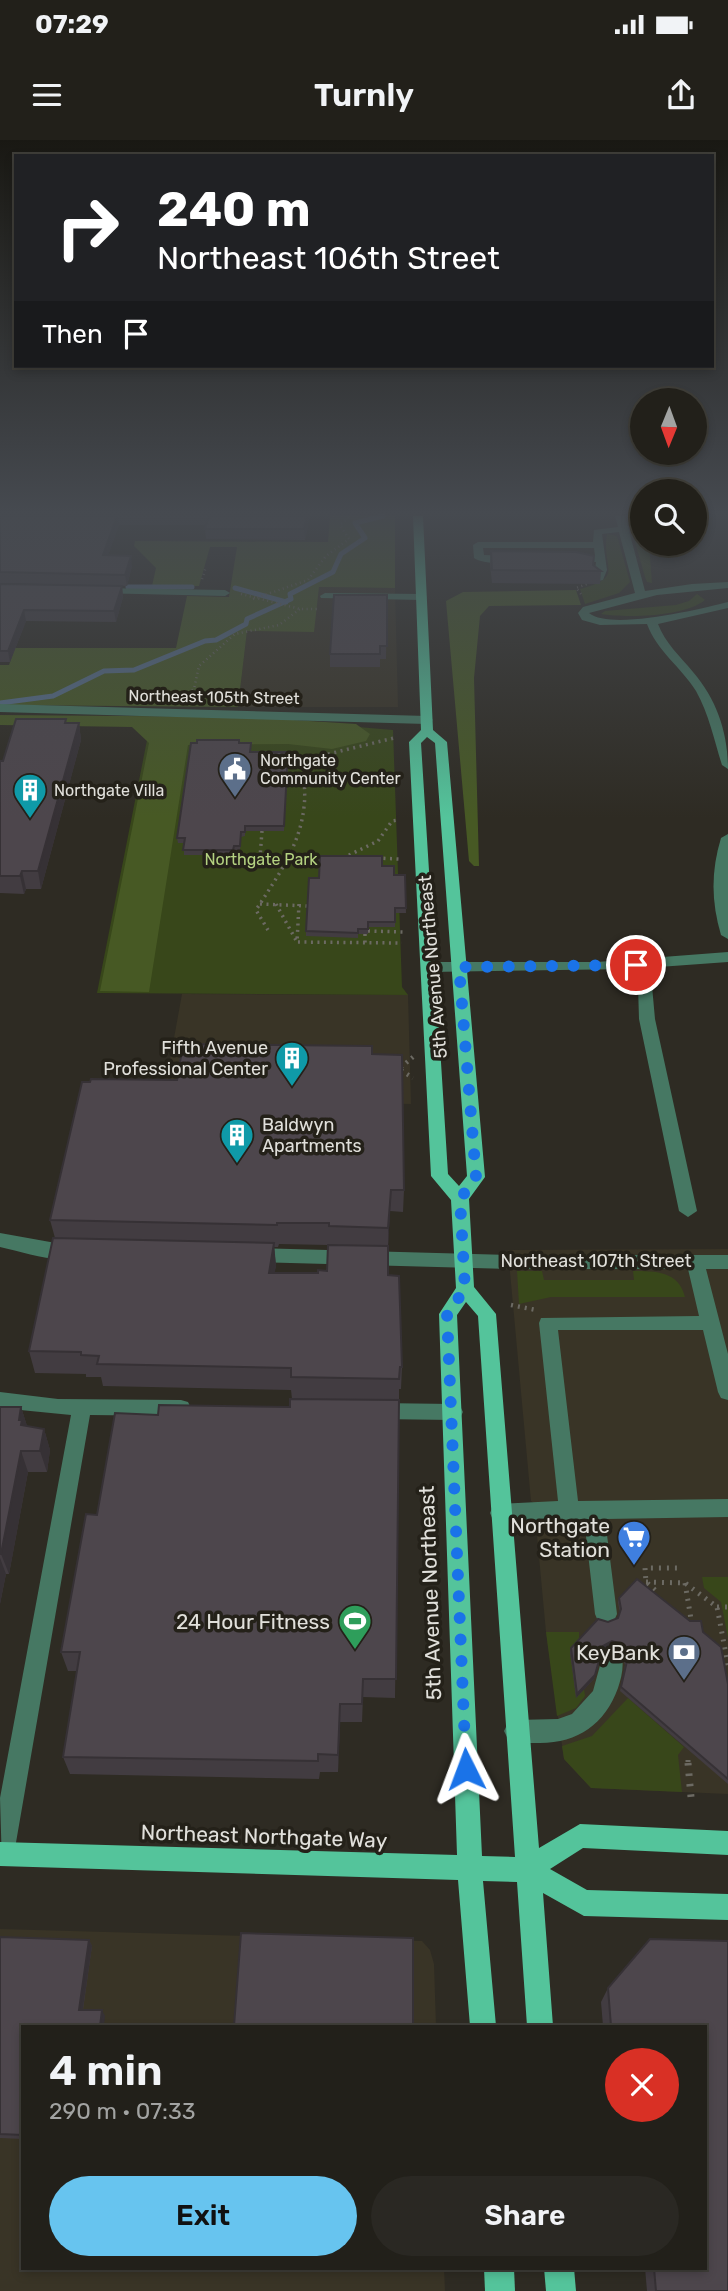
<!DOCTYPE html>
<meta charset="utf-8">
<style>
:root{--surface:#22201a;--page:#2a2823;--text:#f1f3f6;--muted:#a2a3a2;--line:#3f3e39;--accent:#67c4ef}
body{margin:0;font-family:Rubik,sans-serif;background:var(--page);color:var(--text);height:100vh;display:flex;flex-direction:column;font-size:26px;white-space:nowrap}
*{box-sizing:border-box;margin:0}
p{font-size:23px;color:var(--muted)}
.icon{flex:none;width:38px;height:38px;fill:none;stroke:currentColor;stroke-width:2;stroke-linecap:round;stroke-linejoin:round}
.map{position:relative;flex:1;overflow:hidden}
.sheet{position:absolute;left:21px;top:1885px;width:686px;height:245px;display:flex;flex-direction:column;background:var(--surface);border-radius:0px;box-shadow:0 4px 10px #0003,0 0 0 2px var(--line)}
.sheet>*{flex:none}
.top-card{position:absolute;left:14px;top:14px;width:700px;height:214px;border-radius:0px;box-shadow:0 4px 10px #0003,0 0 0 2px var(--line);background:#202124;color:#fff;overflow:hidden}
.needle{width:46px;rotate:181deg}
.tools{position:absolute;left:630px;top:248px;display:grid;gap:14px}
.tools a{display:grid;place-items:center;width:77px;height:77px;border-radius:50%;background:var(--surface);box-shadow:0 4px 10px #0003,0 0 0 2px var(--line);font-size:35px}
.pin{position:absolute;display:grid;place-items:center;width:60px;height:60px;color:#fff;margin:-30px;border:4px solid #fff;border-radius:50%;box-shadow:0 2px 7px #0007}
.me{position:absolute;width:77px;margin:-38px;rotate:357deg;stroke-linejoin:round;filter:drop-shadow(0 0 5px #0008)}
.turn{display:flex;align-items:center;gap:24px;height:147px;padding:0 28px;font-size:32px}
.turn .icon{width:91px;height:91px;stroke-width:2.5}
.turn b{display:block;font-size:49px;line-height:60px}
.then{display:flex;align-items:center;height:66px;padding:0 28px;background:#0003;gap:14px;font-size:26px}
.round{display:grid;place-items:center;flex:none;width:74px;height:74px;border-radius:37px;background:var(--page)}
.head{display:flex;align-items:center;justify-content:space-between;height:119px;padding:0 28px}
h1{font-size:42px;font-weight:600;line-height:52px}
.action{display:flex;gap:14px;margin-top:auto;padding:14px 28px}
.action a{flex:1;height:80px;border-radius:42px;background:var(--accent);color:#111;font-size:28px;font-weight:600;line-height:80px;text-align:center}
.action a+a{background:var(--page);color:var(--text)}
.status{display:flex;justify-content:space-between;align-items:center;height:49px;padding:0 35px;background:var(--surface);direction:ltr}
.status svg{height:19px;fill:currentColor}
header{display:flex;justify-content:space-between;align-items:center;height:91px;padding:0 28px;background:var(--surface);font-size:32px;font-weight:600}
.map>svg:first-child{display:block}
.built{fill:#393426}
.green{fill:#38471a}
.forest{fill:#475924}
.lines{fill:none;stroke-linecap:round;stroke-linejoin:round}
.stream{stroke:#576f8a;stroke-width:5}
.path-far4{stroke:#6c6a63;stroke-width:2.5;stroke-dasharray:1 3.5;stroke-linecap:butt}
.path-far3{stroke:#6c6a63;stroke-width:3.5;stroke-dasharray:2 4.5;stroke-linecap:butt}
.path-far2{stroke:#6c6a63;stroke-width:4.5;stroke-dasharray:2 5;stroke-linecap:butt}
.path-far1{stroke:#6c6a63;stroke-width:5;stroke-dasharray:2 6;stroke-linecap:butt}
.path{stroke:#6c6a63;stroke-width:7;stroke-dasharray:2.5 8;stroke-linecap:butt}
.minor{fill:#467863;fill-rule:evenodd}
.major{fill:#54c49b;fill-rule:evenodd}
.wall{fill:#423c41;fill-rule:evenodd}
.shaded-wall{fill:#363135}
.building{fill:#4d464c;stroke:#363135;stroke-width:2}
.route{stroke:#1a73e8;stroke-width:12;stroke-dasharray:0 21.6}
.labels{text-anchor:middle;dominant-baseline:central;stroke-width:7;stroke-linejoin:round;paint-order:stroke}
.far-street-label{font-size:16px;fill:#e1e0db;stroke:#242119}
.far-poi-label{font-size:16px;fill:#e1e0db;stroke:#242119;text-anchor:start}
.far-park-label{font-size:16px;fill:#b4d281;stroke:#242119}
.street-label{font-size:18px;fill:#e1e0db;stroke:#242119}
.poi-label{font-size:18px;fill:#e1e0db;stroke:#242119;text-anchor:end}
.near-poi-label{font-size:21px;fill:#e1e0db;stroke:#242119;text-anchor:end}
.near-street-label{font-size:21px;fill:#e1e0db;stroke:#242119}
</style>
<div class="status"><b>07:29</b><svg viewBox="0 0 49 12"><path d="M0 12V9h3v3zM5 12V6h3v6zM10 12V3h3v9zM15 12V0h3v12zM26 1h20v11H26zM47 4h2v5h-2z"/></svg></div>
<header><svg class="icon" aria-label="menu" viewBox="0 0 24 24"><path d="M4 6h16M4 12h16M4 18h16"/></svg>Turnly<svg class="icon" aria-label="share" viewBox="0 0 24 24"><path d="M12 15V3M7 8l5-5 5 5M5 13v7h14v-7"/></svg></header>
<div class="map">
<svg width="728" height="2151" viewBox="0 0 728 2151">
<rect width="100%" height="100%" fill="#2e2b23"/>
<!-- built -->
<g class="built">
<polygon points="319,447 395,448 398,567 238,567 247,491"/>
<polygon points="182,854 408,855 411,964 163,959"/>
<polygon points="728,1109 728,1654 591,1648 564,1619 546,1492 534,1363 531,1361 508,1110"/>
<polygon points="0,1789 422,1801 430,1810 434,1824 436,1886 23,1886 23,2128 444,2128 445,2151 0,2151"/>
</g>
<!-- green -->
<g class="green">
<polygon points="642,376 642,404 649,404 652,443 647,442 645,437 628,377"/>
<path d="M607,394L617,396L630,442L619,453L585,464L580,449C626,437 601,428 607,394Z"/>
<path d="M697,454L705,460C684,477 627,478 601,474L605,471L676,465L689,461Z"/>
<polygon points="151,580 346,586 393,590 402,847 408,855 97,853"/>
<path d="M517,1131H542L544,1140H634L633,1131C655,1131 679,1131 685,1157H551L519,1164Z"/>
<polygon points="728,1437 728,1498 721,1462 704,1448 702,1437"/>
<polygon points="546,1492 579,1492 579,1502 570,1512 576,1557 584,1549 585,1556 576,1568 557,1576"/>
<polygon points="628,1558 684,1607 678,1615 682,1652 591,1648 564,1619 562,1606 592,1596"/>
</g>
<!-- forest -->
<g class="forest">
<polygon points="330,376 395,376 395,448 319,447 314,492 247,491 238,567 0,565 0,525 9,525 15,508 176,508 187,456 229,457 237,407 210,407 199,446 152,446 156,428 134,406 135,401 328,402"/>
<polygon points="576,450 581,465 489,466 480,476 474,538 479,726 474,726 469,721 446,461 463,452"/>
<polygon points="0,575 245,577 356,584 370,594 366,601 332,609 288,604 188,605 149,852 100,851 149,603 132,587 0,585"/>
</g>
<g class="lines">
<!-- stream -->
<g class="stream">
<polyline points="128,447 192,447"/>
<polyline points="235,448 286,462"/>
<polyline points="0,563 53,556 104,531 134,530 205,501 216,500 246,484 247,479 291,459 290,454 333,432 341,414 365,398 355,383 383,376"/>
</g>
<!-- path-far4 -->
<g class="path-far4">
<polyline points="202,439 206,427"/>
<polyline points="241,454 300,469 317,469"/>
<polyline points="581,454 576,448 587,444"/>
<polyline points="253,459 308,440 326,416 349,399 340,385 350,376"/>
<polyline points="185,556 194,549 199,526 235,494 279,485 300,469"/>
</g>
<!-- path-far3 -->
<g class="path-far3">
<polyline points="288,619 306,620"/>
<polyline points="262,691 260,718 326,718"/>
<polyline points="343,718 378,701 392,681 398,680"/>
<polyline points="377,718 399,719"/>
<polyline points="260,764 308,766"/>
<polyline points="276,764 297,802"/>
<polyline points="299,764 297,802 402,803"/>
<path d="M268,790L256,770C277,737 300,706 304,667C306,652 303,638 304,623L312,618L394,598"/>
<polyline points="368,791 404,792"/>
<polyline points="365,794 365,803"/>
</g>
<!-- path-far2 -->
<g class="path-far2">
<polyline points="413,917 399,929 413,938"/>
<polyline points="511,1165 536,1170"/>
</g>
<!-- path-far1 -->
<g class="path-far1">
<polyline points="646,1442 685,1443 717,1467 728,1525"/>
<polyline points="685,1443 692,1485"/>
<polyline points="655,1450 646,1442 645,1428 681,1428"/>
<polyline points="717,1467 728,1467"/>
<polyline points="688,1620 688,1625"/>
</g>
<!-- path -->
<polyline class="path" points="688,1623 691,1657"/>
<!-- minor -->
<g class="minor">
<path d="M615,376H625L645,451L692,444L728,442V448L657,455L589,473C611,491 700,469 728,462V468L658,484C665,503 680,516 693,532C717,560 728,593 728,629L722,625C714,600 709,574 696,551C681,527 657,511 647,484L600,485L582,480L578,473L583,467L635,453L619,392L602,394L607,430L603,440L599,441L594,438L596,422H572L567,419L572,416H595L594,408H483L484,415L512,416L517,419C508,425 483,424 474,418L473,405L478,402H593L594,390L618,387Z"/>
<polygon points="99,448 225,450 230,453 225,456 95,453 95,449"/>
<polygon points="325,453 422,454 427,457 422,460 321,458 320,456"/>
<polygon points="0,564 427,576 433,580 427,584 0,572"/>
<path d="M728,694V799L721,795C711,761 711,731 721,698Z"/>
<polygon points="728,812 728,822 645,828 652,846 655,879 697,1071 688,1077 679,1071 639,879 638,846 630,829 429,832 422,827 429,822 597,822"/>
<path d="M0,1093L78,1107L81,1112L78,1117C54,1124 24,1112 0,1107Z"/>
<polygon points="251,1108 513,1115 728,1115 728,1129 706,1129 728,1214 728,1260 721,1258 718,1252 703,1190 558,1190 578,1361 728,1359 728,1377 605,1379 617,1474 614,1481 606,1484 598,1481 595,1474 584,1379 500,1382 493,1380 490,1373 493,1366 500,1364 558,1361 539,1183 541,1178 699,1176 688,1129 513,1129 251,1122 245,1120 242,1115 245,1110"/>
<polygon points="0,1252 58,1259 181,1260 188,1262 191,1268 188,1274 181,1276 90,1275 14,1714 11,1723 2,1726 0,1658 71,1275 0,1268"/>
<polygon points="377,1263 453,1264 460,1266 463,1272 460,1278 453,1280 377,1279 370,1277 367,1271 370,1265"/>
<path d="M612,1508L620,1511C625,1523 622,1536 618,1548C605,1584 578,1603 540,1603C529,1603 518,1603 508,1599L504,1591L508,1583L516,1580L558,1579L572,1574L593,1551L604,1511Z"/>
</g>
<!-- major -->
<g class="major">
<path d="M413,376H423L433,590L447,602L485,1037L469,1059L474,1147L496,1174L539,1708L580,1684L728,1691V1715L583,1708L550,1729L587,1750L728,1754V1780L584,1776L543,1753L553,1886H527L517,1742L483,1741L496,1886H470L458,1740L0,1726V1702L457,1715L439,1174L456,1148L451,1060L431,1036L409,602L421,590ZM427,597L435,603L467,1036L459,1046L448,1034L421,603ZM466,1162L478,1176L515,1717L482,1716L457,1175Z"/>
<polygon points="484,2128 514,2128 515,2151 485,2151"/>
<polygon points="544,2128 574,2128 576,2151 546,2151"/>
</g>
</g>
<!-- wall -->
<g class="wall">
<polygon points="0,376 310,376 305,400 206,399 205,389 206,385 119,385 108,415 132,426 127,446 0,443"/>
<polygon points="491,411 593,425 601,431 600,444 492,443 490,424"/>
<polygon points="0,444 122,446 123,457 116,482 26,481 10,522 0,522"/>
<polygon points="387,455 386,519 380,519 380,527 330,527 330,514"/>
<polygon points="66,579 66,583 79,583 81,600 41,749 26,749 24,754 0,753 0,621 3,621"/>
<polygon points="239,603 251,612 288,612 284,691 245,691 245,696 241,697 240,711 234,711 234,715 184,715 184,703 178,703 177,698"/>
<polygon points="382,726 394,735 405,735 406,773 395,773 395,787 368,787 368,794 358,794 358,798 306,796 306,791 319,738"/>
<path d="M372,914L404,1050L403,1072L390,1071L388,1106V1135L402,1227L401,1249H399V1260L395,1558L363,1557L362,1582H340L338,1632H320L319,1639L70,1634L63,1617L77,1531H68L61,1512L97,1375L158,1275L290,1267L292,1259L291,1250L103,1246L101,1237H86V1234L35,1233L29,1211L55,1098L50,1080L177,940ZM279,1104L328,1105L327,1131L318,1133H274L276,1126L274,1107H278Z"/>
<polygon points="0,1267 21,1267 27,1286 44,1289 50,1310 47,1332 28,1332 9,1434 6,1434 0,1464"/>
<polygon points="619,1458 703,1492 728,1544 728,1644 620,1551 625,1525 621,1509 611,1506 602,1510 594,1539 576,1558 570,1512 571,1508 608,1482 618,1478 620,1473 618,1462"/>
<polygon points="0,1797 89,1800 92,1806 83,1870 105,1876 23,1886 23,1999 0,1998"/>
<polygon points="650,1799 728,1801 728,2151 647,2151 645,2128 705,2128 705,1886 603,1886 601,1862 608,1848"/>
</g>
<!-- shaded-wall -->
<g class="shaded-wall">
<polygon points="117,376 118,376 119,385 104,426 103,415"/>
<polygon points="307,376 310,376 305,400 304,389"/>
<polygon points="131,416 132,426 127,446 125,435"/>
<polygon points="122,446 123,457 116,482 114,471"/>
<polygon points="24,470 26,481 10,522 8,511"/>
<polygon points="79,583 81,600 41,749 38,731"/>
<polygon points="22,731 26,749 24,754 20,736"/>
<polygon points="391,1050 390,1071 388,1109 388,1088"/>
<polygon points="274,1103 276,1126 271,1155 269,1133"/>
<polygon points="21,1267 28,1289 27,1295 19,1280"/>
<polygon points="44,1289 50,1310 47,1332 40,1311"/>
<polygon points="21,1311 28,1332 9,1434 1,1414"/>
<polygon points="0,1418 6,1434 0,1464"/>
<polygon points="612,1501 611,1506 601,1510 603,1506"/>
<polygon points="595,1535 594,1539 576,1558 577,1554"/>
<polygon points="340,1564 340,1582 338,1632 338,1615"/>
<polygon points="89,1800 92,1806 82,1875 79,1870"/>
<polygon points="102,1870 105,1876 104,1886 100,1886"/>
</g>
<!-- building -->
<g class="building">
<polygon points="0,376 117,376 103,415 131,416 125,435 0,432"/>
<polygon points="209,376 307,376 304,389 205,389"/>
<polygon points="491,411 576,412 594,416 593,425 601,431 492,430"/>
<polygon points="0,444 122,446 114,471 24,470 8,511 0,511"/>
<polygon points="334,455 387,455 387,506 380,506 380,514 330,514"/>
<polygon points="16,579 66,579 65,583 79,583 38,731 22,731 20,736 0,736 0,621 3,621"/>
<polygon points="197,600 239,600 239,603 251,603 250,612 288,612 284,686 245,686 245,692 241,692 240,706 234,706 233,710 183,710 185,698 177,698 191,603 197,603"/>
<polygon points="320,716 382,716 382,726 394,726 394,735 405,735 406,768 395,768 395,782 368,782 368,789 358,789 358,793 306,791 309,738 319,738"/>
<polygon points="183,904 372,906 372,914 402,915 404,1050 391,1050 388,1088 329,1086 329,1083 277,1083 277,1085 50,1080 82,942 90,942 91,939 177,940"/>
<polygon points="53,1098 274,1103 269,1133 318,1133 318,1130 327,1131 328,1105 388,1106 388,1135 399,1136 402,1227 400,1227 399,1239 291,1237 291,1228 97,1224 99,1216 81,1215 81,1212 29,1211"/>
<polygon points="290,1259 399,1260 396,1539 363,1539 362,1564 340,1564 338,1615 318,1614 318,1621 63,1617 80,1512 61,1512 86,1374 97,1375 115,1273 158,1275 159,1265 290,1267"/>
<polygon points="0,1267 21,1267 19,1280 22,1280 21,1285 44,1289 40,1311 21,1311 1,1414 0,1414"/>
<polygon points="637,1439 690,1481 701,1481 703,1492 721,1507 728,1544 728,1639 621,1547 627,1521 622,1504 612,1501 603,1506 595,1535 577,1554 571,1508 598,1479 608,1482 618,1478 621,1469 619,1458"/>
<polygon points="241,1793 413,1798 413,1886 234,1886"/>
<polygon points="0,1797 89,1800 79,1870 102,1870 100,1886 23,1886 23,1995 0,1994"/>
<polygon points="650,1799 728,1801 728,2151 656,2151 654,2128 705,2128 705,1886 611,1886 608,1848"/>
</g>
<!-- sky -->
<linearGradient id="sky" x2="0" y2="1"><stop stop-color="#191813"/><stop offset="0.55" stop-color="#464a50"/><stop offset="1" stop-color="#464a50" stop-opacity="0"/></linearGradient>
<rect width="728" height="678" fill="url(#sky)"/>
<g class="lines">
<!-- route -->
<polyline class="route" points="466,1629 447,1174 465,1149 460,1059 476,1037 459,827 636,825"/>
</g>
<!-- icons -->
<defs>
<symbol id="civic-pin" viewBox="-11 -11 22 30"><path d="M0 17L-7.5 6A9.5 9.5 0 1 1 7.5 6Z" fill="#5c6f8a" stroke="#242119"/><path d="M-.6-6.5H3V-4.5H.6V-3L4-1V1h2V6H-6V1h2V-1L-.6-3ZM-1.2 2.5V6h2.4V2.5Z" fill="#fff"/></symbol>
<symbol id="building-pin" viewBox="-11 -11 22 30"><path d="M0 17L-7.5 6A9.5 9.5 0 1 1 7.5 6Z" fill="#0f9aa8" stroke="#242119"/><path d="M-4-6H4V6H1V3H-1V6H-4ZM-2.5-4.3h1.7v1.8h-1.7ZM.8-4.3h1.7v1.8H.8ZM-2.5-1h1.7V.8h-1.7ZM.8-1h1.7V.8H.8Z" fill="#fff"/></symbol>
<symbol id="supermarket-pin" viewBox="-11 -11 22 30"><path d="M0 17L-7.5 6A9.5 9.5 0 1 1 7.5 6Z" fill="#3f7fe0" stroke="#242119"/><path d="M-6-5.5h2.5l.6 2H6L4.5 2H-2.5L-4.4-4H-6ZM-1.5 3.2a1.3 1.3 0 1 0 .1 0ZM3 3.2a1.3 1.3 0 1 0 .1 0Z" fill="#fff"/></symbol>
<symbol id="stadium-pin" viewBox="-11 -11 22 30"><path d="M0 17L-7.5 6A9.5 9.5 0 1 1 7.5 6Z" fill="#2e9e5b" stroke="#242119"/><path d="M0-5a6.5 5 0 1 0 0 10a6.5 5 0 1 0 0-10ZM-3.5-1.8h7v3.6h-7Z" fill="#fff"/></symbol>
<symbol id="bank-pin" viewBox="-11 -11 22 30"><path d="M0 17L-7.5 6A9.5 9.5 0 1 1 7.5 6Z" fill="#5c6f8a" stroke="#242119"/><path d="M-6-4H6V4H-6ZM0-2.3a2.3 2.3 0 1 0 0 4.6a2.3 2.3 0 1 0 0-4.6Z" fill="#fff"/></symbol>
</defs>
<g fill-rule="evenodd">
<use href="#civic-pin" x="216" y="610" width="38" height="52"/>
<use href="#building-pin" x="11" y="631" width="38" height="52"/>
<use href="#building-pin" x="273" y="899" width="38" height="52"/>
<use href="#building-pin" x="218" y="976" width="38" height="52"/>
<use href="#supermarket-pin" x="615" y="1378" width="38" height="52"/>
<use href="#stadium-pin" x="336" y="1462" width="38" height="52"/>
<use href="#bank-pin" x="665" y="1493" width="38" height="52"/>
</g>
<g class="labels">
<!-- far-street labels -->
<g class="far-street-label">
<text transform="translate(214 557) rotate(1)">Northeast 105th Street</text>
</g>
<!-- far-poi labels -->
<g class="far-poi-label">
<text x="260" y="620">Northgate<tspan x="260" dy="18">Community Center</tspan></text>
<text x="54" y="650">Northgate Villa</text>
</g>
<!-- far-park labels -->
<g class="far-park-label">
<text x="261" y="719">Northgate Park</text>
</g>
<!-- street labels -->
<g class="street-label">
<text transform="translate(433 827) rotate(-95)">5th Avenue Northeast</text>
<text x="596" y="1121">Northeast 107th Street</text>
</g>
<!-- poi labels -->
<g class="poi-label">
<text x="268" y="908">Fifth Avenue<tspan x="268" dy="21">Professional Center</tspan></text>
<text x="262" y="985" text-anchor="start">Baldwyn<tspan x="262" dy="21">Apartments</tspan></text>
</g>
<!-- near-poi labels -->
<g class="near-poi-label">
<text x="610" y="1385">Northgate<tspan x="610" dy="24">Station</tspan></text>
<text x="330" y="1481">24 Hour Fitness</text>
<text x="660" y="1512">KeyBank</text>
</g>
<!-- near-street labels -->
<g class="near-street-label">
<text transform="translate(430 1453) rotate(-92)">5th Avenue Northeast</text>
<text transform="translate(264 1696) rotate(2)">Northeast Northgate Way</text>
</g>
</g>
</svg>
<div class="tools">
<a><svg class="needle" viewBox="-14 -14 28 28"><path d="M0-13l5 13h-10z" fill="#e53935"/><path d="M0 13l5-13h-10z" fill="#a2a3a2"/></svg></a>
<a><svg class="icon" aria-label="search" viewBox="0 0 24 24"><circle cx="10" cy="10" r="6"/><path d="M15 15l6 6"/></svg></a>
</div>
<div class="pin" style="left:636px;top:825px;background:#d93025"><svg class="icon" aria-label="arrive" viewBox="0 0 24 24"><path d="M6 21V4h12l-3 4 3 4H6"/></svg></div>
<svg class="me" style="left:466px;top:1629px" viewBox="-20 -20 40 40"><path d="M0-17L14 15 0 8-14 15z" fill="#1a73e8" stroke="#fff" stroke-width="4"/></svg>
<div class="top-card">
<div class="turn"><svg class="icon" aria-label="right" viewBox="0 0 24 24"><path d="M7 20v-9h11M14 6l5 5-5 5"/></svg><div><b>240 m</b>Northeast 106th Street</div></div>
<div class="then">Then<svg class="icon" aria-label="arrive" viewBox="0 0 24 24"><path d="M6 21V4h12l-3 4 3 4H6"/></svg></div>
</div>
<section class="sheet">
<div class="head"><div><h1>4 min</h1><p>290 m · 07:33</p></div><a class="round" style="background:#d93025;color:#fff"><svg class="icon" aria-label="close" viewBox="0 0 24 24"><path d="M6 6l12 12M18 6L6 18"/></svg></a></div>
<div class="action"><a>Exit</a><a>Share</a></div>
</section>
</div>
